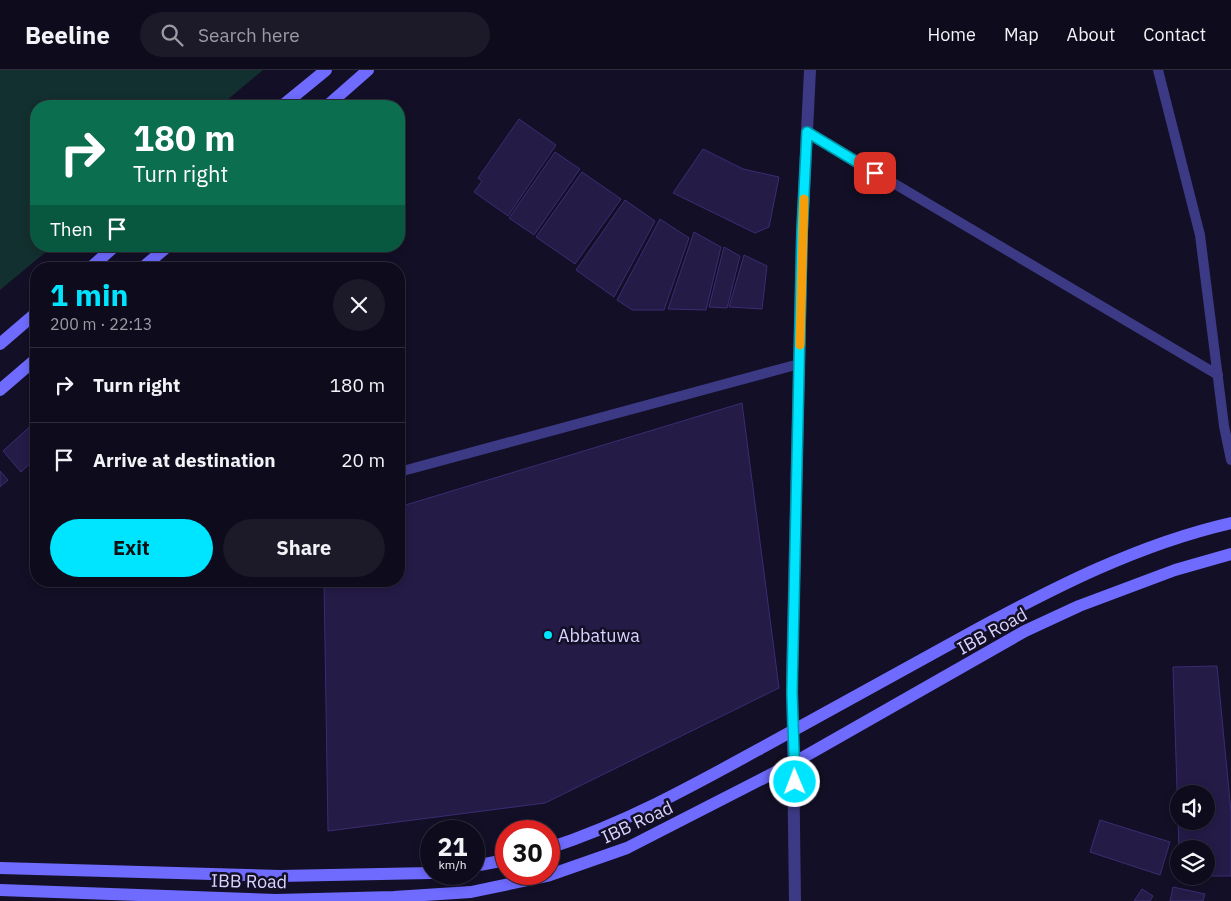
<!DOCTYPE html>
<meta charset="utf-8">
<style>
:root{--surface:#0e0b1c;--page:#1c1929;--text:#f1f3f6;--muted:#9b9ba3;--line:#2e2b3b;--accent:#00e5ff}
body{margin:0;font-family:"IBM Plex Sans",sans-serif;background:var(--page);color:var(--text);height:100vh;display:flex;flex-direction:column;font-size:19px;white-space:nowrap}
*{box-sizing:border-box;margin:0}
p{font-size:16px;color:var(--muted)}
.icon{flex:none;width:28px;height:28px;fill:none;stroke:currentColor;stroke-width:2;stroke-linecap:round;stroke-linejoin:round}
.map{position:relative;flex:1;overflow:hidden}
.drawer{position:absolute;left:30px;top:192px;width:375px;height:325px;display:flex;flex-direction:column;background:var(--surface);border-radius:20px;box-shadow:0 2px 8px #0003,0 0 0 1px var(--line)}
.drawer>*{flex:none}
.top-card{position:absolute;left:30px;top:30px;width:375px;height:152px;border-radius:20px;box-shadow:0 2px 8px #0003,0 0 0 1px var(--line);background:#0b6e4f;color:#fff;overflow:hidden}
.fabs{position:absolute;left:1170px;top:715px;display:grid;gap:10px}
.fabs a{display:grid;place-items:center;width:45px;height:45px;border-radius:50%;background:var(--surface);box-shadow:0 2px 8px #0003,0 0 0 1px var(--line);font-size:25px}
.speed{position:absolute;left:420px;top:750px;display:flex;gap:10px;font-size:25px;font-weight:700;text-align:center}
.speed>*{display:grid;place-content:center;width:65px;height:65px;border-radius:50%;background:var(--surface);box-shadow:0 2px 8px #0003,0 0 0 1px var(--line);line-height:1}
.speed small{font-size:12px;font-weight:400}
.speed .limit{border:8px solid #d22;background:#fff;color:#111}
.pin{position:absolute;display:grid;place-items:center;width:42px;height:42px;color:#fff;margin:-21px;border-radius:10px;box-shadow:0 2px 8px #0006}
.me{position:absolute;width:55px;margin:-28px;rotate:359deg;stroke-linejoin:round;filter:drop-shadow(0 0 4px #0008)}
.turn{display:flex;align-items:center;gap:18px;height:105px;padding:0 20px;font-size:22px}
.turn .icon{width:65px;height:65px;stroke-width:2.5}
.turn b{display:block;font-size:35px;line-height:42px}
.then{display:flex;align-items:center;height:48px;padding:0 20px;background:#0003;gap:10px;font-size:19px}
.round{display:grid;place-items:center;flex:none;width:52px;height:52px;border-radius:26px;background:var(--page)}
.headline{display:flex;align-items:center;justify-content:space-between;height:85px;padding:0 20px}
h1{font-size:30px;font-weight:700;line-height:38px;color:var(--accent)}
.action{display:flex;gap:10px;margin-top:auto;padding:10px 20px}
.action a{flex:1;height:58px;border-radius:30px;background:var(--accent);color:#111;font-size:20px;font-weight:700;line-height:58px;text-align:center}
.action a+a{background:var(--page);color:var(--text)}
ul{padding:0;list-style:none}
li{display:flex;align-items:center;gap:15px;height:75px;padding:0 20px;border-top:1px solid var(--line)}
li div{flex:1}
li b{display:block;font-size:19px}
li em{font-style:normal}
header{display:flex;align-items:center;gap:30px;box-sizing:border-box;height:70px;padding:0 25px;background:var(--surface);border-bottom:1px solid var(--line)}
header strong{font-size:24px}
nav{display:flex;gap:28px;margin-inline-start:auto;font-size:18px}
.search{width:350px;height:45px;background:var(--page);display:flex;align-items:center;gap:12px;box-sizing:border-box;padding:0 18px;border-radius:28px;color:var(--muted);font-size:19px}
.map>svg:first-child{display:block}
.green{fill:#12302f}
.building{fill:#241b47;stroke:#3b2d73;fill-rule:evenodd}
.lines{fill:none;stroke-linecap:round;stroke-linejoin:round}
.lane{stroke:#3d3a85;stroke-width:10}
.street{stroke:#3d3a85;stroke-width:12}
.secondary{stroke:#6f6bff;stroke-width:12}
.route-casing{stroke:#0095a6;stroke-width:12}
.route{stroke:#00e5ff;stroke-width:9}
.slow{stroke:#f59e0b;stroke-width:9}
.poi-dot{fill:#00e5ff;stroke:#130f26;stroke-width:2}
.labels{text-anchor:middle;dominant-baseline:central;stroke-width:5;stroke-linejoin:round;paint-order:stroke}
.street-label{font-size:18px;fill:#d9d4ff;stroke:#130f26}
.poi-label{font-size:18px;fill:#d9d4ff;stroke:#130f26;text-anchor:start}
</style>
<header>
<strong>Beeline</strong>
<div class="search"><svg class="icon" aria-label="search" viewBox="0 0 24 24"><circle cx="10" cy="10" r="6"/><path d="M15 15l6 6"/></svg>Search here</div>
<nav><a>Home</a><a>Map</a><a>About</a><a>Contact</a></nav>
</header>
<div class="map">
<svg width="1231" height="831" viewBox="0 0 1231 831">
<rect width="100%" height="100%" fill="#130f26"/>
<!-- green -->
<polygon class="green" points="0,0 263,0 220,36 36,36 36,176 53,176 0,220"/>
<!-- building -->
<g class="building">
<polygon points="519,49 556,75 508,146 474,122 482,111 478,108"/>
<polygon points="703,79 743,99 779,107 769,157 755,163 673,123"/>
<polygon points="555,82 580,99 534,165 509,148"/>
<polygon points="582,102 621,129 575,194 536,167"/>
<polygon points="625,130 655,151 614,227 576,200"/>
<polygon points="660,149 689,168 664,240 632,240 617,230"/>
<polygon points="694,162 721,177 706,240 668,239"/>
<polygon points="724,177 740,186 727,238 709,237"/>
<polygon points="744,185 767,196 762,239 729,237"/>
<polygon points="742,333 779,618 545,733 328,761 324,511 399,511 399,437"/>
<polygon points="36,351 36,388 21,402 3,381"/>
<polygon points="0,401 8,410 0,417"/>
<path d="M1217,596L1231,742V806H1206V779H1179L1173,597ZM1179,724H1206V751H1179Z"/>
<polygon points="1100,750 1170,772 1160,805 1090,782"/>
<polygon points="1173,817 1205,824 1203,831 1170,831"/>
<polygon points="1142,819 1153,826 1150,831 1134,831"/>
</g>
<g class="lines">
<!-- lane -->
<g class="lane">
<polyline points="1158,0 1200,165 1224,356 1231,390"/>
<polyline points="807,62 1218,305"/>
<polyline points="399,402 799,294"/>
</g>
<!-- street -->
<polyline class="street" points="795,831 792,604 802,162 810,0"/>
<!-- secondary -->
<g class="secondary">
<polyline points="282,36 326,0"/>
<polyline points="327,36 368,0"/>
<polyline points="89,199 115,176"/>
<polyline points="141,199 168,176"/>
<polyline points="0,274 36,243"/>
<polyline points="0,320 36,289"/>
<path d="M549,778C626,753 694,715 765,676C834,638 903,600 972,562C1055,517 1139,474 1231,453"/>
<polyline points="474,796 506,790"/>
<polyline points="0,798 280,806 431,803"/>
<polyline points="0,820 276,830 394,827 471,822 547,806 627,778 795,692 1025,561 1079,536 1175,500 1231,484"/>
</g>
</g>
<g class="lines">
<defs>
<polyline id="route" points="795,712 792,623 802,162 807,62 875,103"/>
</defs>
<!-- route casing -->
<use href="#route" class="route-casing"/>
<!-- route -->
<use href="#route" class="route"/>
<!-- slow -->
<polyline class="slow" points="800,275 804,129"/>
</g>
<!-- markers -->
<circle class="poi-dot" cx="548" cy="565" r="5"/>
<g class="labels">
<!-- street labels -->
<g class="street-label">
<text transform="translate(992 561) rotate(-29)">IBB Road</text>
<text transform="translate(637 752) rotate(-25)">IBB Road</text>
<text transform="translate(249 811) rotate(1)">IBB Road</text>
</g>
<!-- poi labels -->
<g class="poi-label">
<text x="558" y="565">Abbatuwa</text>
</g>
</g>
</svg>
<div class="fabs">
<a><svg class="icon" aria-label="sound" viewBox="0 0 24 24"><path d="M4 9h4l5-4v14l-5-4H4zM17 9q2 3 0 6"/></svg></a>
<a><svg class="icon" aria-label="layers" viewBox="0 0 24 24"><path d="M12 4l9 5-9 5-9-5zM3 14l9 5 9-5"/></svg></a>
</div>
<div class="speed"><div>21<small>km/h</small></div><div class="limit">30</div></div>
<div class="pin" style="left:875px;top:103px;background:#d93025"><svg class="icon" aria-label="arrive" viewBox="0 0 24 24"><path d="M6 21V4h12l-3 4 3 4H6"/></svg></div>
<svg class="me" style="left:795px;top:712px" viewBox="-20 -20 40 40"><circle r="17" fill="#00e5ff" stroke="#fff" stroke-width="3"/><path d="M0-11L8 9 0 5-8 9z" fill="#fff"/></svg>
<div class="top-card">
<div class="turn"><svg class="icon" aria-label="right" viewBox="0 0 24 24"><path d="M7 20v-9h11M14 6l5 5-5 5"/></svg><div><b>180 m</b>Turn right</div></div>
<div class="then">Then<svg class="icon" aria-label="arrive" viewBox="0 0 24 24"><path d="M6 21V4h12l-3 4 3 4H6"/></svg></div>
</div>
<section class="drawer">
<div class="headline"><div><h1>1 min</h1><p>200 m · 22:13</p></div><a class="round"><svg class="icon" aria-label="close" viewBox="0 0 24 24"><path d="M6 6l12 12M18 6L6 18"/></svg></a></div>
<ul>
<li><svg class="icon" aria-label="right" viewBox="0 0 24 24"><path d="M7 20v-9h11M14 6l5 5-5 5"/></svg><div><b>Turn right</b></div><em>180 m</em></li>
<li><svg class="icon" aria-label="arrive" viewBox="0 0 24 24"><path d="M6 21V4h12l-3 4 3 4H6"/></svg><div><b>Arrive at destination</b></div><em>20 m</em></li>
</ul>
<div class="action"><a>Exit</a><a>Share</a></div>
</section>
</div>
